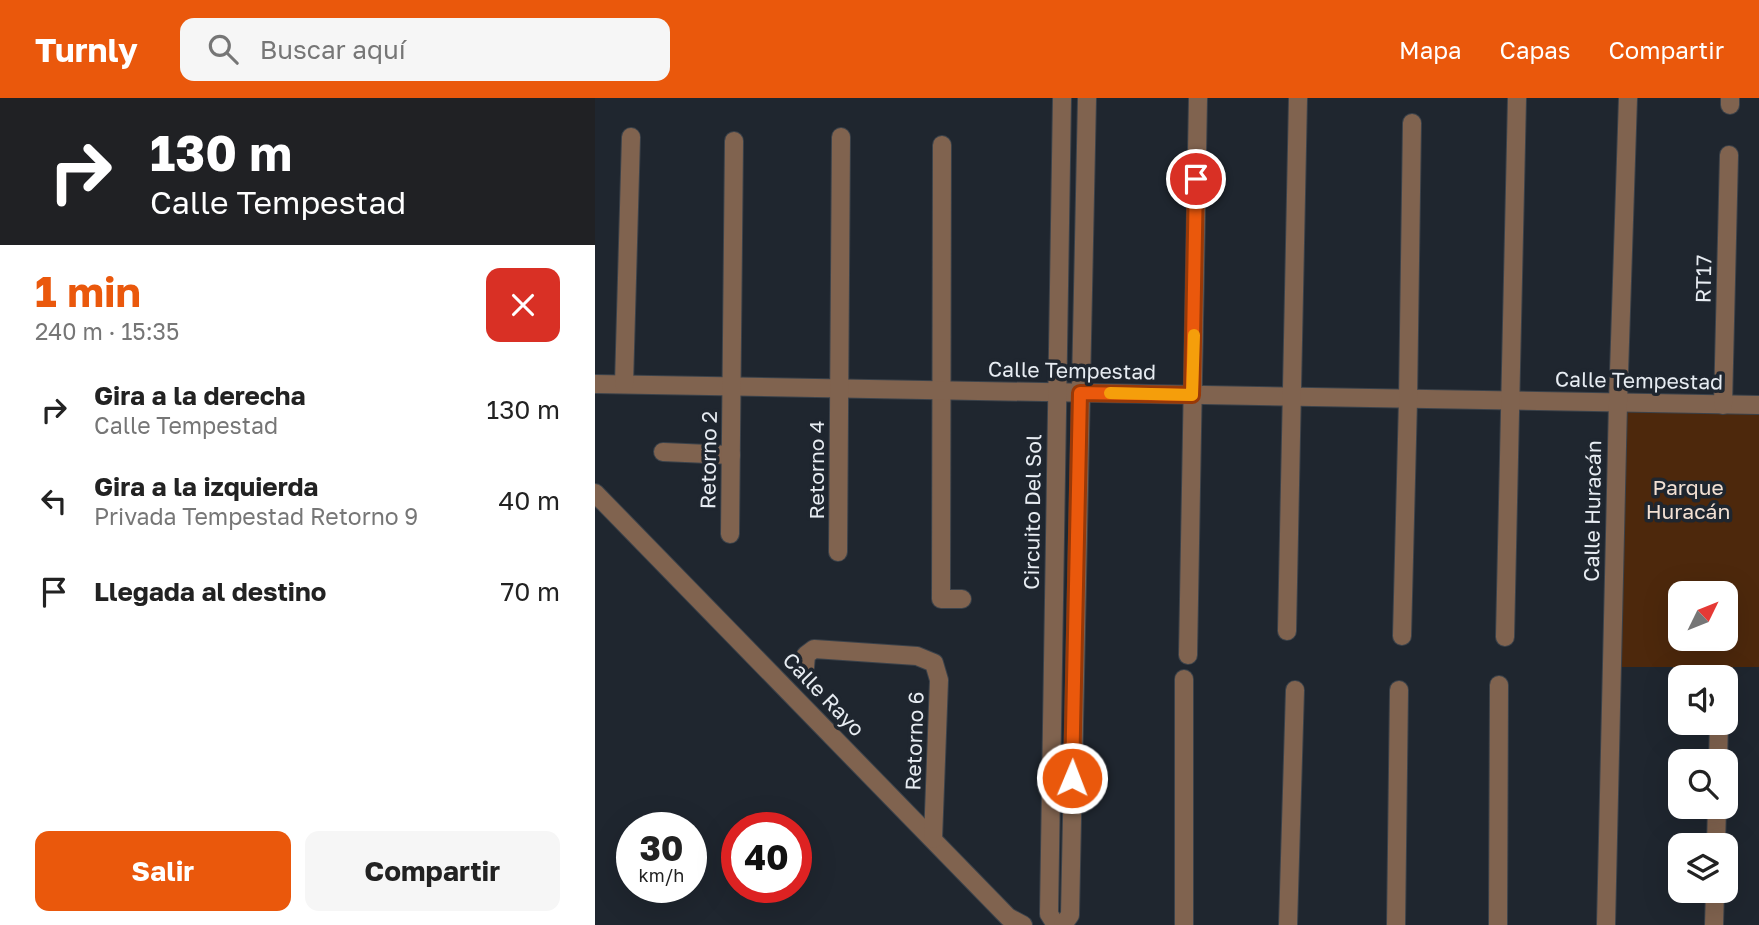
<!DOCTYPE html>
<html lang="es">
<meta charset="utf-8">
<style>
:root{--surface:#fff;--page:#f6f6f6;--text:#222;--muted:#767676;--accent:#ea580c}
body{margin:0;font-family:"Golos Text",sans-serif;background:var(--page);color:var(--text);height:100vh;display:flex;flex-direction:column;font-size:26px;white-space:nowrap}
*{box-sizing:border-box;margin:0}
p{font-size:23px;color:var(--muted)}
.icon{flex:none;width:38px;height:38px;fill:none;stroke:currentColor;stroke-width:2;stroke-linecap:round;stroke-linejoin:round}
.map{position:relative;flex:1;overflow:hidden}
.drawer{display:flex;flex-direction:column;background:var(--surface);width:595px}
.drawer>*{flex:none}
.top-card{background:#202124;color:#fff;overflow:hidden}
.needle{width:46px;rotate:47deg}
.controls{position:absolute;left:1073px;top:483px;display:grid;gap:14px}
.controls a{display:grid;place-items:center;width:70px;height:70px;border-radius:14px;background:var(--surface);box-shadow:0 7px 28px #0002;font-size:35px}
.speed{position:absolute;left:21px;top:714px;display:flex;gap:14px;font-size:35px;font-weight:700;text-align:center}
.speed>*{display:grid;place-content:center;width:91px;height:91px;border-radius:50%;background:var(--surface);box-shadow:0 7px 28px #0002;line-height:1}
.speed small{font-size:18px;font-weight:400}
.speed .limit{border:10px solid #d22;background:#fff;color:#111}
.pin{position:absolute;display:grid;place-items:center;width:60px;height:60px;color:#fff;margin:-30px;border:4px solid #fff;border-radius:50%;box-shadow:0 2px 7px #0007}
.me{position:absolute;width:77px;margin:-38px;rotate:1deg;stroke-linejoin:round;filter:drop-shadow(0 0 5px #0008)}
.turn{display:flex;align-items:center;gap:24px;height:147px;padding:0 35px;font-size:32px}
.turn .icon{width:91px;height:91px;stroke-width:2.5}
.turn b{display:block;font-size:49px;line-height:60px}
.round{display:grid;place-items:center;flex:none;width:74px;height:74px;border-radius:14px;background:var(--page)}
.headline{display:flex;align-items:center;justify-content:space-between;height:119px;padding:0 35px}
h1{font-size:42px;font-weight:700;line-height:52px;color:var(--accent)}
.cta{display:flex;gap:14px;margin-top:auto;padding:14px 35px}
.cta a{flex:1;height:80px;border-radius:14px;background:var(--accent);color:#fff;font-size:28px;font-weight:700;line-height:80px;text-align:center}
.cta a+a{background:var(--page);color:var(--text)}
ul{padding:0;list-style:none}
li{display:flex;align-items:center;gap:21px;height:91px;padding:0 35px}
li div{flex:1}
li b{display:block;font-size:26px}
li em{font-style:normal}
header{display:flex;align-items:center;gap:42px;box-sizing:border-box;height:98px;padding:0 35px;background:var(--accent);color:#fff}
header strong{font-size:33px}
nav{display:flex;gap:38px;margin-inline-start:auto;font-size:24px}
.search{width:490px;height:63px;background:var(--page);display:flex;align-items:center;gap:18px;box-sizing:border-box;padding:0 24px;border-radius:14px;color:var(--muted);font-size:26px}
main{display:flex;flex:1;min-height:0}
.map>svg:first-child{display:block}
.green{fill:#4d280c;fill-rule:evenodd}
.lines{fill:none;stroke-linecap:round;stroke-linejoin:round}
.minor-casing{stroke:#3b424a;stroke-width:20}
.tertiary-casing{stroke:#3b424a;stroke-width:20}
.minor{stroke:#80634f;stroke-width:18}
.tertiary{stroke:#80634f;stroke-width:18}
.route-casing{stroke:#983908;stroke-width:18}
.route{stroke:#ea580c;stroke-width:12}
.slow{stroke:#f59e0b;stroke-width:12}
.labels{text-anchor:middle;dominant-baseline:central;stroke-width:7;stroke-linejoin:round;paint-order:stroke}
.street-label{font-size:21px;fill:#e7ecf2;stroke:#1f262f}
.park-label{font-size:21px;fill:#f3e0d3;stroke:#1f262f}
</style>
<header>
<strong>Turnly</strong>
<div class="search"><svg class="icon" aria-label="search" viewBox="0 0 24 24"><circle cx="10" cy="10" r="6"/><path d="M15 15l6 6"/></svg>Buscar aquí</div>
<nav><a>Mapa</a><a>Capas</a><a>Compartir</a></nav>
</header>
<main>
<section class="drawer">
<div class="top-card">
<div class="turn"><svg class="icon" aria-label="right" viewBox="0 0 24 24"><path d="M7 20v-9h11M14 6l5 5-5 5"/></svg><div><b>130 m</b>Calle Tempestad</div></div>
</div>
<div class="headline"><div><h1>1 min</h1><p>240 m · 15:35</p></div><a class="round" style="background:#d93025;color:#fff"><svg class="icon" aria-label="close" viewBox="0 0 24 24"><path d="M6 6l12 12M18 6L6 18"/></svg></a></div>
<ul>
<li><svg class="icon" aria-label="right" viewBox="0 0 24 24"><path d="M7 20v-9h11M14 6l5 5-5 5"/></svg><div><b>Gira a la derecha</b><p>Calle Tempestad</p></div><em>130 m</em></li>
<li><svg class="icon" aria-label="left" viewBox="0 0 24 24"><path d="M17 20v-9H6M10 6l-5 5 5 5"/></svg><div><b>Gira a la izquierda</b><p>Privada Tempestad Retorno 9</p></div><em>40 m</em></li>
<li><svg class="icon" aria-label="arrive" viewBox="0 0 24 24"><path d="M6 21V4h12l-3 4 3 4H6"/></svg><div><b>Llegada al destino</b></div><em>70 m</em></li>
</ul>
<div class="cta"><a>Salir</a><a>Compartir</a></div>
</section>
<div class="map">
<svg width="1164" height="827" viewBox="0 0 1164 827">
<rect width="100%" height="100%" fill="#1f262f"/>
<!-- green -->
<path class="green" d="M1023,305L1164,307V569H1023ZM1085,495H1130V541H1085Z"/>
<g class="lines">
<defs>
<g id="minor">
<polyline points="1135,0 1135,7"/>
<polyline points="347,47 346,501 367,501"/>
<polyline points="0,286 1164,307"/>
<polyline points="29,286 36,39"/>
<polyline points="1128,307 1134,57"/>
<polyline points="68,354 136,357"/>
<polyline points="0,395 413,819 428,827"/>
<polyline points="135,436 139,43"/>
<polyline points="243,454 246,39"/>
<polyline points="692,533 703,0"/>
<polyline points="807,538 813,302 817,25"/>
<polyline points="910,539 922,0"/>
<polyline points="593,557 603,0"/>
<polyline points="210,569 211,557 219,551 322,558 339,565 344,582 338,741"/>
<polyline points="1123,663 1124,625"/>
<polyline points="1121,747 1122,709"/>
<polyline points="589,827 589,581"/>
<polyline points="693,827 700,592"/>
<polyline points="801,827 804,592"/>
<polyline points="903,827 904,587"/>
<polyline points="1011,827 1023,305 1033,0"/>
<polyline points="1119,827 1120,793"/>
</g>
<g id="tertiary">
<polyline points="461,827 454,816 467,0"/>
<polyline points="468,827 475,817 492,0"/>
</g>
</defs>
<!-- minor casing -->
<use href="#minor" class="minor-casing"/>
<!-- tertiary casing -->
<use href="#tertiary" class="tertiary-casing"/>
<!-- minor -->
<use href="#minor" class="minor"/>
<!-- tertiary -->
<use href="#tertiary" class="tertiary"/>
</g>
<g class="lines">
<defs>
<polyline id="route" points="477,680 485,295 597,297 601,81"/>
</defs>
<!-- route casing -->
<use href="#route" class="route-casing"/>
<!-- route -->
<use href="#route" class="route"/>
<!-- slow -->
<polyline class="slow" points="515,295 597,297 599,237"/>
</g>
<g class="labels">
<!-- street labels -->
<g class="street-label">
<text transform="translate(1108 181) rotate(-89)">RT17</text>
<text transform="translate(477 272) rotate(1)">Calle Tempestad</text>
<text transform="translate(1044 282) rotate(1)">Calle Tempestad</text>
<text transform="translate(113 362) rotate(-89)">Retorno 2</text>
<text transform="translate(221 372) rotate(-90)">Retorno 4</text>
<text transform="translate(997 413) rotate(-89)">Calle Huracán</text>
<text transform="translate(437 414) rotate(-89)">Circuito Del Sol</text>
<text transform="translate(229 596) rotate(46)">Calle Rayo</text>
<text transform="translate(319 643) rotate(-88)">Retorno 6</text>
</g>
<!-- park labels -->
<g class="park-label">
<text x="1093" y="389">Parque<tspan x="1093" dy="24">Huracán</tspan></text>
</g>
</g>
</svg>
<div class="controls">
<a><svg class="needle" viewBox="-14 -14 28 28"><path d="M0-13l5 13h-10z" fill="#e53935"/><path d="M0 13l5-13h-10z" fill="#767676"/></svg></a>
<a><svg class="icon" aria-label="sound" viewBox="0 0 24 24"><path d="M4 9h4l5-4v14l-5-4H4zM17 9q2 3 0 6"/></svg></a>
<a><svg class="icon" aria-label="search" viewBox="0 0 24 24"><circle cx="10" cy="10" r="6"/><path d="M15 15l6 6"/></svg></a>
<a><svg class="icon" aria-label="layers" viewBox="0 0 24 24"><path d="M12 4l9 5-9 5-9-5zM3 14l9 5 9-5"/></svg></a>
</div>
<div class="speed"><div>30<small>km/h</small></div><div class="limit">40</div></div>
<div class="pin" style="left:601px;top:81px;background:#d93025"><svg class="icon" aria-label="arrive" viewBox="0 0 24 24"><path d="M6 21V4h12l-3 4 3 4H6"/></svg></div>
<svg class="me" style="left:477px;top:680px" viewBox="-20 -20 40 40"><circle r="17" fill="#ea580c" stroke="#fff" stroke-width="3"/><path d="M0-11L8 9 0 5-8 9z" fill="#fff"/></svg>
</div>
</main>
